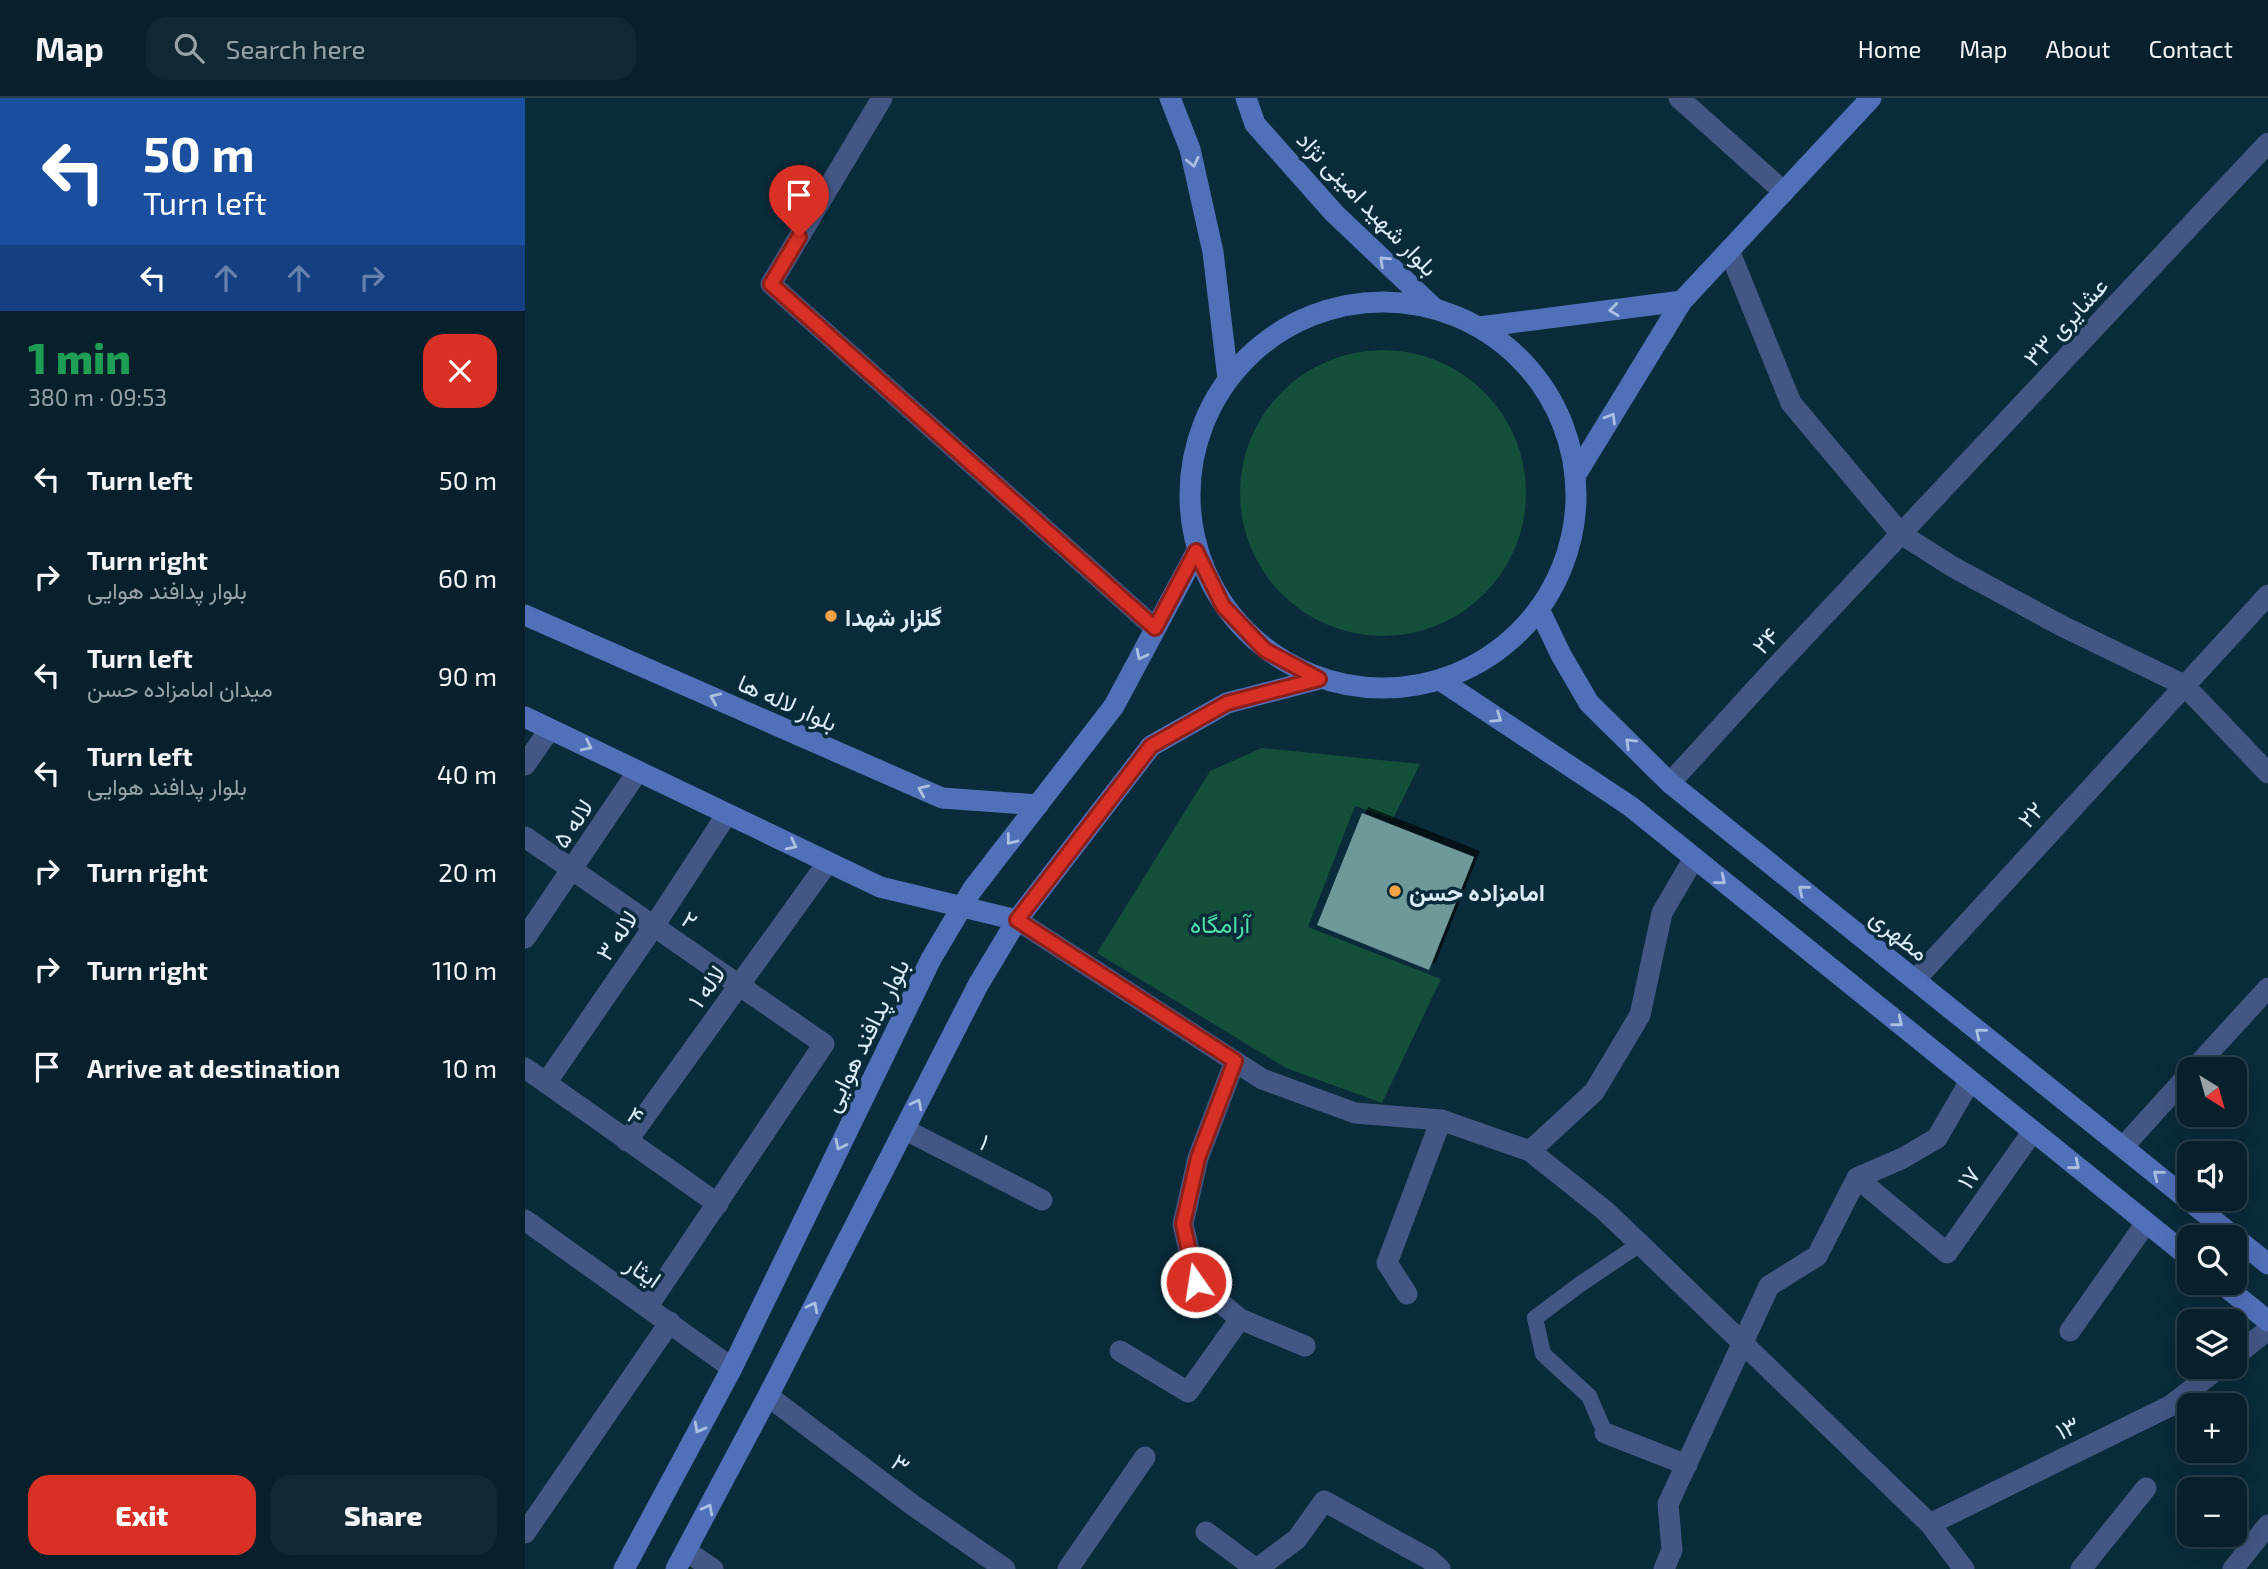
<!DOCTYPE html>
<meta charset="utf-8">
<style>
:root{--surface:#08202c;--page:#112834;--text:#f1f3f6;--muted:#98a3a9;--line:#293e48;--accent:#d93025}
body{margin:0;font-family:"Exo 2",Vazirmatn,sans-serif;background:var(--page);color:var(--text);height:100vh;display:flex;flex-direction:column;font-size:26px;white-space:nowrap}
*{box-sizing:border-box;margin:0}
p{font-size:23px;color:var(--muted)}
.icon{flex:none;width:38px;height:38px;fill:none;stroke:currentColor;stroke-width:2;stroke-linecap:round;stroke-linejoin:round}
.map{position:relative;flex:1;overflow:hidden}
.drawer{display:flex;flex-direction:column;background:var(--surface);width:525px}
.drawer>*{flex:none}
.hud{background:#1a4fa0;color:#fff;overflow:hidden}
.needle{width:46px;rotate:143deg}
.buttons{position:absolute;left:1652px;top:959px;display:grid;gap:14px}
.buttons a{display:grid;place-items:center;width:70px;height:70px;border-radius:14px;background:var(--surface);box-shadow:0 7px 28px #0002,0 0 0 2px var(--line);font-size:35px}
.pin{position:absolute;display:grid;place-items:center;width:60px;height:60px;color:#fff;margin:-72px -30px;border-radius:50% 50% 50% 0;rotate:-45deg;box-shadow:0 0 7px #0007}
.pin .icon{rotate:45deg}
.me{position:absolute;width:77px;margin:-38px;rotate:347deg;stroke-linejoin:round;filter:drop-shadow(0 0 5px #0008)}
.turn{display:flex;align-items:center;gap:24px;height:147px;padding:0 28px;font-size:32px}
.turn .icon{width:91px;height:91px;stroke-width:2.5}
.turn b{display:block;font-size:49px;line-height:60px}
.lanes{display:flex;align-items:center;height:66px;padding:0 28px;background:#0003;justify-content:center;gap:35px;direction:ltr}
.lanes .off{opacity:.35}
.round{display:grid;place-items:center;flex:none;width:74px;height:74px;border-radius:21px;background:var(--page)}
.summary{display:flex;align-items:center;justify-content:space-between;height:119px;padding:0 28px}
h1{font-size:42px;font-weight:800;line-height:52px;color:#1e9e55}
.action{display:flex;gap:14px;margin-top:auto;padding:14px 28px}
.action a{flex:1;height:80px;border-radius:21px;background:var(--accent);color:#fff;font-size:28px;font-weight:800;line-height:80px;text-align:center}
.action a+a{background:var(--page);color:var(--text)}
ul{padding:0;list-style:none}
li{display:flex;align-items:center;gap:21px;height:98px;padding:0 28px}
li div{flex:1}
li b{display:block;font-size:26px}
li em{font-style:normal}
header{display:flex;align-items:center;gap:42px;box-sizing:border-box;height:98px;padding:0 35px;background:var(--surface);border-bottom:2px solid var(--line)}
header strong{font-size:33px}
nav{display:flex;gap:38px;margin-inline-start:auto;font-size:24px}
.search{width:490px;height:63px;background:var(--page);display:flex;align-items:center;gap:18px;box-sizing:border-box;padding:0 24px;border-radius:21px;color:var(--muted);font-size:26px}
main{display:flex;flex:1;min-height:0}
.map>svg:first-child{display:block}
.green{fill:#134f39}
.building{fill:#6e9899;filter:url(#shadow)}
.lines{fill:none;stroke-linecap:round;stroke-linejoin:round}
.lane{stroke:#435785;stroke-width:16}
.street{stroke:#435785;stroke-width:21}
.secondary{stroke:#5170ba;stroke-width:21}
.oneway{stroke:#aac1e1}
.route-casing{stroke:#8d1f18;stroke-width:18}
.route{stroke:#d93025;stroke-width:12}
.poi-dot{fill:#f7a149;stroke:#0a2b3a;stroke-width:2.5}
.labels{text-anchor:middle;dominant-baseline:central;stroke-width:7;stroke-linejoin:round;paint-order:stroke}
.street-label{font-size:24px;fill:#daecf6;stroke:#0a2b3a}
.poi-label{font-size:24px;font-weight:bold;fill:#daecf6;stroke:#0a2b3a;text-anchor:start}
.park-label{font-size:24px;fill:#4ee0a9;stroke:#0a2b3a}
</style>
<header>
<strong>Map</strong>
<div class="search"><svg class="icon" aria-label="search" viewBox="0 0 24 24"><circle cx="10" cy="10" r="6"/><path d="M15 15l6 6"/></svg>Search here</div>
<nav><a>Home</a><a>Map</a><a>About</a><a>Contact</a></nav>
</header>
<main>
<section class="drawer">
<div class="hud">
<div class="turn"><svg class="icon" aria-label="left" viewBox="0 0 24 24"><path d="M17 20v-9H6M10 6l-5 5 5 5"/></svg><div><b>50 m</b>Turn left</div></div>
<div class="lanes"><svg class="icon" aria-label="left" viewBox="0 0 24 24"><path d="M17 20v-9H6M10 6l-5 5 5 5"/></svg><svg class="icon off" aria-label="ahead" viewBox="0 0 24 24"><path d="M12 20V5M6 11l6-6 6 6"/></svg><svg class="icon off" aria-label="ahead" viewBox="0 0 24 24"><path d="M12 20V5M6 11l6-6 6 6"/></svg><svg class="icon off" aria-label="right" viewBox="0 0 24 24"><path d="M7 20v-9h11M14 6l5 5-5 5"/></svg></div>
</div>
<div class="summary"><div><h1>1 min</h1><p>380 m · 09:53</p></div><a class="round" style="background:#d93025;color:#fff"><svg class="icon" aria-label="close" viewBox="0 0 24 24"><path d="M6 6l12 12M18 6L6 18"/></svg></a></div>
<ul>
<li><svg class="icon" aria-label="left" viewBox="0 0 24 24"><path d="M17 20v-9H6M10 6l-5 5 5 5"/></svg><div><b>Turn left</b></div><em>50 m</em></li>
<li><svg class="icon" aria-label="right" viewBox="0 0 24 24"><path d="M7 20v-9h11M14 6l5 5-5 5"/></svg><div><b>Turn right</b><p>بلوار پدافند هوایی</p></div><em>60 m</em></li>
<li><svg class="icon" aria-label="left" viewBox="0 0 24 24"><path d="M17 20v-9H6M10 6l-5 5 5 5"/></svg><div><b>Turn left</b><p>میدان امامزاده حسن</p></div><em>90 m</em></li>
<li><svg class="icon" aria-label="left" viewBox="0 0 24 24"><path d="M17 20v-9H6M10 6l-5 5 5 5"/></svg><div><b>Turn left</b><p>بلوار پدافند هوایی</p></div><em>40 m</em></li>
<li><svg class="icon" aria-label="right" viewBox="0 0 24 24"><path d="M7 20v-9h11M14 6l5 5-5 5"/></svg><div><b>Turn right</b></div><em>20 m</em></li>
<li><svg class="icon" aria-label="right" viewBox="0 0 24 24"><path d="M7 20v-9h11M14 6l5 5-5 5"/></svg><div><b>Turn right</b></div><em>110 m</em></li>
<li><svg class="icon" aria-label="arrive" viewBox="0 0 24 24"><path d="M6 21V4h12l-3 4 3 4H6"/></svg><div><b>Arrive at destination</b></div><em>10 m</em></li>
</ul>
<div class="action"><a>Exit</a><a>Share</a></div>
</section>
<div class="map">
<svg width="1743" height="1471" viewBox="0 0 1743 1471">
<defs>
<filter id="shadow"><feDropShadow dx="6" dy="-6" stdDeviation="0" flood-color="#0009"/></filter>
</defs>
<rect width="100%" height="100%" fill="#0a2b3a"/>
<!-- green -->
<g class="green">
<circle cx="858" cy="395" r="143"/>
<polygon points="737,650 895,666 868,721 830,708 783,829 916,881 857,1005 761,970 572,855 685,673"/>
</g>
<!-- building -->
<polygon class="building" points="837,715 949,759 904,872 792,827"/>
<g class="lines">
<!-- lane -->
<polyline class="lane" points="1080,1335 1064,1298 1018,1256 1010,1220 1054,1187 1115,1146"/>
<!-- street -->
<g class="street">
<polyline points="357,0 246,186 630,530"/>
<polyline points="1154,0 1259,94"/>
<polyline points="1204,152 1266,305 1376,436 1428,469 1537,528 1659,587 1743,675"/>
<polyline points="0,667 25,631"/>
<polyline points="1145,685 1248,572 1743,45"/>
<polyline points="0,739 299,946 123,1208"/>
<polyline points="492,822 737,981 830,1015 916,1022 1005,1053 1078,1111 1115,1146 1405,1426 1439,1471"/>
<polyline points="0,840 113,673"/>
<polyline points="1390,882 1743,497"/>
<polyline points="710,963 673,1060 658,1126 671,1184 715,1221 780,1248"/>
<polyline points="0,970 193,1106"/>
<polyline points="1669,971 1743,890"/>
<polyline points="21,985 129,828 202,716"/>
<polyline points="379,1031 517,1102"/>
<polyline points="102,1043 303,764"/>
<polyline points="1598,1049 1664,976"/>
<polyline points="1005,1053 1069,994 1115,917 1137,815 1169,760"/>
<polyline points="1332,1080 1422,1155 1508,1033"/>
<polyline points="0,1122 207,1270"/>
<polyline points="882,1196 862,1165 916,1022"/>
<polyline points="1545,1233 1621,1125"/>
<polyline points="595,1253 663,1294 715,1221"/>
<polyline points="1710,1258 1743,1232"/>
<polyline points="243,1298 389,1408 480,1471"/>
<polyline points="1080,1335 1162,1367"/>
<polyline points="1405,1426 1645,1308 1695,1269"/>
<polyline points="681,1434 731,1471"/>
<polyline points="0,1435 145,1224"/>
<polyline points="161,1453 188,1471"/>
<polyline points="543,1471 620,1359"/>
<polyline points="732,1471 772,1441 799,1403 904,1461 915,1471"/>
<polyline points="1139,1471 1147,1452 1143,1406 1244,1188 1292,1158 1332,1080 1378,1060 1412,1040 1445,983"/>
<polyline points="1556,1471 1621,1390"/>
<polyline points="1708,1471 1743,1427"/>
</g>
<!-- secondary -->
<g class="secondary">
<polyline points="645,0 665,51 688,154 703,281"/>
<polyline points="721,0 730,26 809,115 909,210"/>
<circle cx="858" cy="397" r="193"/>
<polyline points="954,229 1157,203"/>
<polyline points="1050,378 1157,203 1346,0"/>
<polyline points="1014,511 1036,557 1064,605 1145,685 1743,1166"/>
<polyline points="0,517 417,700 513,707"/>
<polyline points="915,582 1105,708 1664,1159"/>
<polyline points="0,619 355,789 492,822"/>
<polyline points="1696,1185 1743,1223"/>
<polyline points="99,1471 207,1270 406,861 447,792 589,608 672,453"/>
<polyline points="151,1471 243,1298 453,887 492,822 626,648 702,605 794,581"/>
</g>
</g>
<!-- one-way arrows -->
<defs><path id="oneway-chevron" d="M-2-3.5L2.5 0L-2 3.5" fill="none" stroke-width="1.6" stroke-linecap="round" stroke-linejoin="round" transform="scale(1.75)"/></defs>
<g class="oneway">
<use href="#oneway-chevron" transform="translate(668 64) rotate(77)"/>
<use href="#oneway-chevron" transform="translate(859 163) rotate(-137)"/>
<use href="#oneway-chevron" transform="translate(1089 212) rotate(173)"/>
<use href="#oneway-chevron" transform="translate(1086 320) rotate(-59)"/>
<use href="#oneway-chevron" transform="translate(616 557) rotate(117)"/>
<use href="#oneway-chevron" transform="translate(190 600) rotate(-156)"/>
<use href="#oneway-chevron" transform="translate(972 620) rotate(34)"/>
<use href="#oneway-chevron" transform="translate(1105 645) rotate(-136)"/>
<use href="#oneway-chevron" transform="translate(62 648) rotate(26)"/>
<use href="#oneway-chevron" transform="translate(398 692) rotate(-156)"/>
<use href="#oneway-chevron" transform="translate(486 742) rotate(128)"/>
<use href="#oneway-chevron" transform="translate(267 747) rotate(26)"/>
<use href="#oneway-chevron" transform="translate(1196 782) rotate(39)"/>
<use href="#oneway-chevron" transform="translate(1278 792) rotate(-141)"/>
<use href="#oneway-chevron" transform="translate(1373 924) rotate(39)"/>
<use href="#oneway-chevron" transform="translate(1455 935) rotate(-141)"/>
<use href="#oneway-chevron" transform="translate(392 1006) rotate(-63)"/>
<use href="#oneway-chevron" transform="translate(315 1047) rotate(116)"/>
<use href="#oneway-chevron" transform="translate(1550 1067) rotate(39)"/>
<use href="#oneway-chevron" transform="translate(1633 1077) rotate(-141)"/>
<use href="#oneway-chevron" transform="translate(288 1209) rotate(-63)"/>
<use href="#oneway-chevron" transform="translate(174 1330) rotate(118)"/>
<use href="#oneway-chevron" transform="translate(183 1411) rotate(-62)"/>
</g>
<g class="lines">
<defs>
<polyline id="route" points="274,139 246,186 630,530 671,453 698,508 740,552 794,581 702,605 626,648 492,822 710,963 673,1060 658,1126 671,1184"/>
</defs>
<!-- route casing -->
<use href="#route" class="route-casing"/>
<!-- route -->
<use href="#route" class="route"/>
</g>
<!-- markers -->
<g class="poi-dot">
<circle cx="306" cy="518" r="7"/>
<circle cx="870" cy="793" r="7"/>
</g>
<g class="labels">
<!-- street labels -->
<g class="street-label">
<text transform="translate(843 105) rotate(46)">بلوار شهید امینی نژاد</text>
<text transform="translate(1540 223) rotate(-47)">عشایری ۳۳</text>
<text transform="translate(1240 542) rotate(-47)">۲۴</text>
<text transform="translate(263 604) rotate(24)">بلوار لاله ها</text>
<text transform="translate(1505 716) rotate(-47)">۲۲</text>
<text transform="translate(47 725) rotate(-56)">لاله ۵</text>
<text transform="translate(165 821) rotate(35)">۲</text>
<text transform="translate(1375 836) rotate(39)">مطهری</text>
<text transform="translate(91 837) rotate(-56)">لاله ۳</text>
<text transform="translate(181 888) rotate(-54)">لاله ۱</text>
<text transform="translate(340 937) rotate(-64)">بلوار پدافند هوایی</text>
<text transform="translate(111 1017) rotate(35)">۴</text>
<text transform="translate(460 1043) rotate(27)">۱</text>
<text transform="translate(1443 1079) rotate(-55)">۱۷</text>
<text transform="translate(119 1173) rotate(35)">ایثار</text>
<text transform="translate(1542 1329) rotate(-26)">۱۳</text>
<text transform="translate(376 1365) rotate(37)">۳</text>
</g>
<!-- poi labels -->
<g class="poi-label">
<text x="320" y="518">گلزار شهدا</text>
<text x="884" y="793">امامزاده حسن</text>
</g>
<!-- park labels -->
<g class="park-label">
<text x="695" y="825">آرامگاه</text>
</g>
</g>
</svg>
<div class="buttons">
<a><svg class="needle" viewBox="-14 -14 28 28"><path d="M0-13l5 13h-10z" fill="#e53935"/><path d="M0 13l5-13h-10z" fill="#98a3a9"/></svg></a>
<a><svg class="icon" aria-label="sound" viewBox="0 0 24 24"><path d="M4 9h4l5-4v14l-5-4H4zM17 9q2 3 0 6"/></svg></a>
<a><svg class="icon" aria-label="search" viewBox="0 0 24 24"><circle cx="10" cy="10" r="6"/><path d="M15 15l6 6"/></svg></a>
<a><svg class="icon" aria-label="layers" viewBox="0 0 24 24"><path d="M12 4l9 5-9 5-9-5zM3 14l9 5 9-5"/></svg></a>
<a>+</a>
<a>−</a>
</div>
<div class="pin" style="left:274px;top:139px;background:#d93025"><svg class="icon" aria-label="arrive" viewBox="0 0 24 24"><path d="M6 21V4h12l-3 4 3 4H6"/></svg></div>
<svg class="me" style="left:671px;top:1184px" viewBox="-20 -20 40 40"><circle r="17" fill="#d93025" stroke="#fff" stroke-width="3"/><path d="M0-11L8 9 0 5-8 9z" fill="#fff"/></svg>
</div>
</main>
